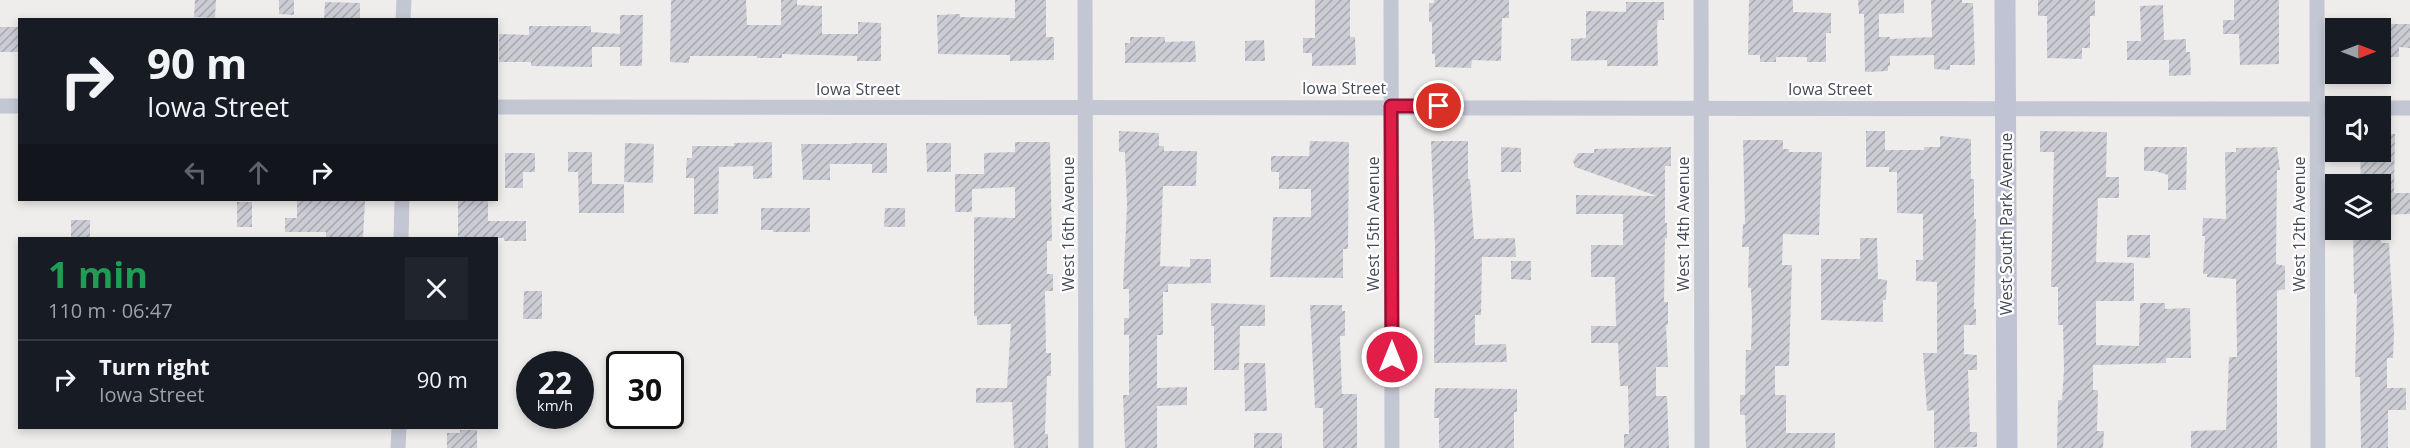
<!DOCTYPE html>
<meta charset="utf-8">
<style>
:root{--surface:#171b24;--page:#20242c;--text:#f1f3f6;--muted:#9ea1a6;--line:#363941}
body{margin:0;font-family:"Open Sans",sans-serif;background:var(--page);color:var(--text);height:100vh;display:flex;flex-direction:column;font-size:22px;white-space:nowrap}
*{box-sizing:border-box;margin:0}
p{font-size:20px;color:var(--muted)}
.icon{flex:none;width:33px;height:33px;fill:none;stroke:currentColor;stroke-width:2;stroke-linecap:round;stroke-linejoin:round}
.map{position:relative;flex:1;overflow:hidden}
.sheet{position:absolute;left:18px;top:237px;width:480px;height:192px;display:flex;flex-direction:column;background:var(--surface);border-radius:0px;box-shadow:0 3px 9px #0003}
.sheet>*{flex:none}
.top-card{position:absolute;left:18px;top:18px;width:480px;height:183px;border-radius:0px;box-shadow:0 3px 9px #0003;background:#171b24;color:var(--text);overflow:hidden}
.needle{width:39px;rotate:90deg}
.tools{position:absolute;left:2325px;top:18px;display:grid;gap:12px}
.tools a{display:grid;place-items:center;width:66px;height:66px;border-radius:0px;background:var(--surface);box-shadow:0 3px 9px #0003;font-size:30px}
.speed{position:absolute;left:516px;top:351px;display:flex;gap:12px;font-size:30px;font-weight:700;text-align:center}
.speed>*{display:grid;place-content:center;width:78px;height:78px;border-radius:50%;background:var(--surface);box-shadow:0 3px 9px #0003;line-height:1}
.speed small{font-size:15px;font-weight:400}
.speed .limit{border:3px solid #111;border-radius:9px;background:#fff;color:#111}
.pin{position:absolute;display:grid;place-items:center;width:51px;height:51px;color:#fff;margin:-26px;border:3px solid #fff;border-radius:50%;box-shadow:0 2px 6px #0007}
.me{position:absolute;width:66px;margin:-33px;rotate:0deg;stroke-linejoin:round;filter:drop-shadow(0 0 4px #0008)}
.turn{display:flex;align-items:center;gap:21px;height:126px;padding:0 30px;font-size:27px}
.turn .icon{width:78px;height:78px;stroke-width:2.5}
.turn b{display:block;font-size:42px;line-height:51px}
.lanes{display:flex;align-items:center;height:57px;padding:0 30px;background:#0003;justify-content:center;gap:30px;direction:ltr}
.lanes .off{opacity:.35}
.round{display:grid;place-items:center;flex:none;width:63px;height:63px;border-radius:0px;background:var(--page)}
.headline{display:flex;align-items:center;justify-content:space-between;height:102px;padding:0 30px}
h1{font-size:36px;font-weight:700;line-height:45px;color:#1e9e55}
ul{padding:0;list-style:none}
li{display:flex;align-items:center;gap:18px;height:78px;padding:0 30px;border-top:2px solid var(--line)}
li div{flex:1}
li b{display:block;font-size:22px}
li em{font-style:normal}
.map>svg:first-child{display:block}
.building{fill:url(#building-hatch)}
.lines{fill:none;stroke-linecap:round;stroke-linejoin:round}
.street{stroke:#c3c6d3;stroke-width:15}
.secondary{stroke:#bfc3d4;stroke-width:21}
.route-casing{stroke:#92132f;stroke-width:15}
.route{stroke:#e11d48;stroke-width:10}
.labels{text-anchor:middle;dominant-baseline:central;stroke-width:4.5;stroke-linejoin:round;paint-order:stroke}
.street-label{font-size:16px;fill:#464a58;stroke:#fff}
</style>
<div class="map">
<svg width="2410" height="448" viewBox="0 0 2410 448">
<defs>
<pattern id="building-hatch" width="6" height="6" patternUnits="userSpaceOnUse" patternTransform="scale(1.5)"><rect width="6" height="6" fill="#cccdd4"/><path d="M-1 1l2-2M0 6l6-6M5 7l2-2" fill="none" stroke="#a7a8af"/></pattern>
</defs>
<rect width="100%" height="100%" fill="#efedec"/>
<!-- building -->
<g class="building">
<polygon points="195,0 216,0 215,18 194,17"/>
<polygon points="279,0 294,0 294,15 279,14"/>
<polygon points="671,0 746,0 747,25 781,25 781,0 797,0 797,5 822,6 822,34 858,34 858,22 881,23 881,61 857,61 857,56 782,54 782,58 757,58 757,56 690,56 689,63 670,62"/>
<polygon points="1015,0 1046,0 1046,37 1054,37 1054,60 1010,61 1010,55 938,54 937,15 960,14 960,17 1015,18"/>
<polygon points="1315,0 1350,0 1350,37 1355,37 1356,65 1312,66 1312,53 1303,53 1303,38 1315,38"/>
<polygon points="1434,0 1509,0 1509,18 1502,18 1501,61 1472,60 1471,68 1435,67 1435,54 1432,54 1432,22 1429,22 1429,3 1434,3"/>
<polygon points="1749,0 1793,0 1793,12 1831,13 1831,33 1826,33 1826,62 1807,62 1807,57 1776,57 1776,62 1760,62 1760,55 1748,55"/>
<polygon points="1858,0 1904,0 1904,13 1879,14 1879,37 1890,37 1890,39 1932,37 1931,0 1962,0 1962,3 1973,3 1975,65 1950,65 1950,70 1934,69 1934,55 1890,56 1890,66 1888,66 1888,71 1865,72 1864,14 1859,14"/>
<polygon points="2038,0 2095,0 2095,16 2090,16 2090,48 2082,48 2082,59 2047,58 2047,16 2038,16"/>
<polygon points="2234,0 2279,0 2279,64 2240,65 2239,34 2223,34 2223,20 2234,20"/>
<polygon points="325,2 360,3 360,20 324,20"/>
<polygon points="1626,2 1664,2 1664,20 1658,20 1657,28 1658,66 1607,66 1607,60 1571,61 1571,39 1586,38 1586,11 1626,12"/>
<polygon points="2163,5 2164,40 2186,39 2186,52 2190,52 2191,75 2169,76 2169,60 2127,60 2127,41 2141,41 2140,6"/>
<polygon points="620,15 643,15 642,66 620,66 620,47 592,47 592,67 531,66 531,62 499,62 499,34 529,35 529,26 591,26 591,32 620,34"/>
<polygon points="2380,24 2410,24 2410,48 2399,47 2399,57 2382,57"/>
<rect x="0" y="27" width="20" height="25"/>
<polygon points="1130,37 1165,37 1165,42 1195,41 1196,62 1125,63 1125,43 1130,43"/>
<polygon points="1264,40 1265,61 1245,61 1245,41"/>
<polygon points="1119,131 1159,133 1159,146 1164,146 1164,151 1197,151 1196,186 1163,186 1160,266 1190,267 1190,259 1211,259 1211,283 1168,284 1168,292 1163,292 1163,335 1157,335 1157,388 1187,387 1187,405 1157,406 1157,448 1125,448 1123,395 1129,395 1129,335 1124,335 1124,318 1129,318 1129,289 1123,289 1127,206 1125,152 1119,152"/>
<polygon points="1866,131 1885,131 1885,150 1924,150 1924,147 1940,147 1940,136 1971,139 1971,179 1974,179 1974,219 1976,219 1974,309 1976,309 1976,325 1964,325 1964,354 1977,355 1977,370 1968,370 1970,432 1977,432 1977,447 1934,448 1934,410 1927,411 1923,353 1937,353 1937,282 1916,281 1916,260 1923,260 1923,214 1897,213 1897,172 1889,172 1889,167 1866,167"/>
<polygon points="2040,131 2107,132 2106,177 2119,177 2119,198 2098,198 2096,262 2134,263 2134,301 2096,301 2096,345 2139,346 2140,303 2165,303 2165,309 2190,308 2191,358 2166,358 2166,363 2093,365 2093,390 2098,390 2097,431 2104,431 2103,448 2057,448 2058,400 2062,400 2064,370 2063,325 2058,325 2058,287 2051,287 2054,152 2040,152"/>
<polygon points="2380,134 2395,134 2394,193 2410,193 2410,214 2380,215 2380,184 2361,184 2360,152 2380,152"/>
<polygon points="1743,140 1783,140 1783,149 1789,149 1789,152 1822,152 1819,235 1783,234 1782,265 1792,265 1789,366 1775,366 1775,395 1786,395 1786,433 1835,433 1835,448 1746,448 1745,415 1740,415 1740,395 1745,395 1746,350 1751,350 1752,319 1751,288 1748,288 1749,247 1742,247 1743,224 1745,224"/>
<polygon points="1310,141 1349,142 1348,249 1343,249 1343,278 1270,277 1273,217 1311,217 1311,189 1279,189 1279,172 1271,172 1271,156 1309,156"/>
<polygon points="1431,141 1468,141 1468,179 1470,179 1474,239 1515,238 1516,257 1482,257 1481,315 1475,315 1475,345 1506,344 1507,362 1434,363 1435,247"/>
<polygon points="772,142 772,178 753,179 753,166 719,167 718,214 694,214 694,178 686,178 686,168 687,158 692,158 692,146 734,146 734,143"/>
<polygon points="1015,142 1050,142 1052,241 1047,241 1047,274 1053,274 1053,291 1045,291 1046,351 1046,353 1051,353 1051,376 1047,376 1045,434 1048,434 1048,448 1014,448 1012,402 976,403 976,388 1007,388 1011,324 977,325 977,316 974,316 974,217 1015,218 1015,187 972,189 972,212 955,212 955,174 984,174 984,153 1015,152"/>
<polygon points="625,143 654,144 653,183 624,182"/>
<polygon points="851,143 887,143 887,173 872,173 872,164 830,164 830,180 803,180 801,144 851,144"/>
<polygon points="926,143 951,143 951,172 927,172"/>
<polygon points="1501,147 1521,148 1521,172 1501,172"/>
<polygon points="1671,147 1671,166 1665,166 1665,223 1667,223 1667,238 1665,238 1664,302 1668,302 1668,325 1666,325 1668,367 1656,367 1656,396 1667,396 1669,448 1624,448 1624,434 1629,434 1628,386 1620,386 1618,343 1591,343 1591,326 1616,326 1615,277 1591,277 1591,245 1623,245 1623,214 1576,214 1576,195 1657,196 1575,167 1573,161 1578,153 1594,153 1594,149"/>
<polygon points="2144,147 2187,147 2186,190 2168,190 2168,175 2155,171 2144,171"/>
<polygon points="2277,147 2280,170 2277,170 2276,264 2285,266 2285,289 2277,291 2277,448 2191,448 2191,431 2226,430 2229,357 2237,357 2236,279 2207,277 2207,274 2203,274 2205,236 2202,236 2203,218 2226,219 2225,152 2236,152 2236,148"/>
<polygon points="568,152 592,152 592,184 624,184 624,213 579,213 578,172 568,172"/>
<polygon points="505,153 535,153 535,172 523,172 523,188 505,188"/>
<polygon points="297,200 365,200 363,238 326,238 326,232 285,232 285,218 297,218"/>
<polygon points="458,200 488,200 488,221 526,221 526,241 504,241 504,238 458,238"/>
<rect x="237" y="202" width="15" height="25"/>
<polygon points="761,208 810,208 810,232 773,232 773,230 761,230"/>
<polygon points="885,208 905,208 905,227 884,227"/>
<rect x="71" y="220" width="19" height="18"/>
<polygon points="2353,230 2381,230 2381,243 2389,243 2394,333 2393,358 2387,358 2387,388 2406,388 2406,410 2388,410 2388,448 2361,448 2360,377 2355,377 2357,294 2354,294"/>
<polygon points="2127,235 2150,235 2150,258 2127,257"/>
<polygon points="1860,238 1877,238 1878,279 1887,280 1886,300 1883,300 1883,322 1821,320 1821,259 1860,259"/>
<polygon points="1511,261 1531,261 1531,280 1511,279"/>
<polygon points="524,291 542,291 542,319 523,319"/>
<polygon points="1211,303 1265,305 1265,326 1240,326 1239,370 1214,370 1214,326 1211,326"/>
<polygon points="1310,305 1342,305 1342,311 1345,311 1345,336 1340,336 1342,394 1357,394 1357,448 1323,448 1323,408 1315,408"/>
<polygon points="1244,363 1265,363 1267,411 1245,411"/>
<polygon points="1435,388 1517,389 1517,412 1514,412 1514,448 1439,448 1439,418 1434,418"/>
<polygon points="460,430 477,430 477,448 447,448 447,433 460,433"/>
<rect x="1254" y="433" width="28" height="15"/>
</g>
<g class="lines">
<!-- street -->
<g class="street">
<polyline points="1085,0 1086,448"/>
<polyline points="1391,0 1392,448"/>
<polyline points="1701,0 1702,448"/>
<polyline points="2317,0 2318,448"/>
<polyline points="403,20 404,0"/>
<polyline points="0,106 20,106"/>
<polyline points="496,107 2336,109"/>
<polyline points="2380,108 2410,108"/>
<polyline points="401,238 402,200"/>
<polyline points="398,448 399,428"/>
</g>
<!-- secondary -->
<polyline class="secondary" points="2005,0 2007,448"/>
</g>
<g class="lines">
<defs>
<polyline id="route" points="1392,357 1391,106 1439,106"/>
</defs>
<!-- route casing -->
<use href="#route" class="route-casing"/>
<!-- route -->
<use href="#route" class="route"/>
</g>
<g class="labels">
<!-- street labels -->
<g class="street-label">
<text x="1344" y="88">Iowa Street</text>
<text x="858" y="89">Iowa Street</text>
<text x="1830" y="89">Iowa Street</text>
<text transform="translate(1068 224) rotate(-90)">West 16th Avenue</text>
<text transform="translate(1373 224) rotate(-90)">West 15th Avenue</text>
<text transform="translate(1683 224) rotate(-90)">West 14th Avenue</text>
<text transform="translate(2006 224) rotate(-90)">West South Park Avenue</text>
<text transform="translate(2299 224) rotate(-90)">West 12th Avenue</text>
</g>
</g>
</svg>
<div class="tools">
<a><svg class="needle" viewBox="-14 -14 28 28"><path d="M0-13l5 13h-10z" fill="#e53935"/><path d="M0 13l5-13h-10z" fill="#9ea1a6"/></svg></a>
<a><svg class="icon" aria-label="sound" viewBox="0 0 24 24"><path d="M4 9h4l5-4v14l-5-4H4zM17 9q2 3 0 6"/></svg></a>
<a><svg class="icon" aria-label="layers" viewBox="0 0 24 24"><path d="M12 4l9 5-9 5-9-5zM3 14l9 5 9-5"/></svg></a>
</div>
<div class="speed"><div>22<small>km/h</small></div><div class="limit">30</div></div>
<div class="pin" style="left:1439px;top:106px;background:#d93025"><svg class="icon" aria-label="arrive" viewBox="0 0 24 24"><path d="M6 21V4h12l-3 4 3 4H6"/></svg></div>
<svg class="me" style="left:1392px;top:357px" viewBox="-20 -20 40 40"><circle r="17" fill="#e11d48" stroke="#fff" stroke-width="3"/><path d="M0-11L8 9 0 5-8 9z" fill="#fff"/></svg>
<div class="top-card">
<div class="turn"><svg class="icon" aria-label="right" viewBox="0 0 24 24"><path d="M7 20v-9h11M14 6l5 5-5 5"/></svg><div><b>90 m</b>Iowa Street</div></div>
<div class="lanes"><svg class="icon off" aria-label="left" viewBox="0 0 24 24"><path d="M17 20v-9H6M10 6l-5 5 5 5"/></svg><svg class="icon off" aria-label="ahead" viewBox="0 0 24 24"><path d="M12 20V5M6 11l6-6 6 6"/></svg><svg class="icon" aria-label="right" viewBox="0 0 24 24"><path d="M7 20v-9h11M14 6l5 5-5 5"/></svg></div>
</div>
<section class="sheet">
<div class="headline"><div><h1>1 min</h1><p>110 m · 06:47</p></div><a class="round"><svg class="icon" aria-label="close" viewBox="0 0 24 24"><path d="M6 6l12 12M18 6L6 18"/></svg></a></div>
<ul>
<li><svg class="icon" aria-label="right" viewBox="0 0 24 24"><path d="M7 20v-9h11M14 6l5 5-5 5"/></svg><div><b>Turn right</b><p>Iowa Street</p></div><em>90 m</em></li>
</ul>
</section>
</div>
